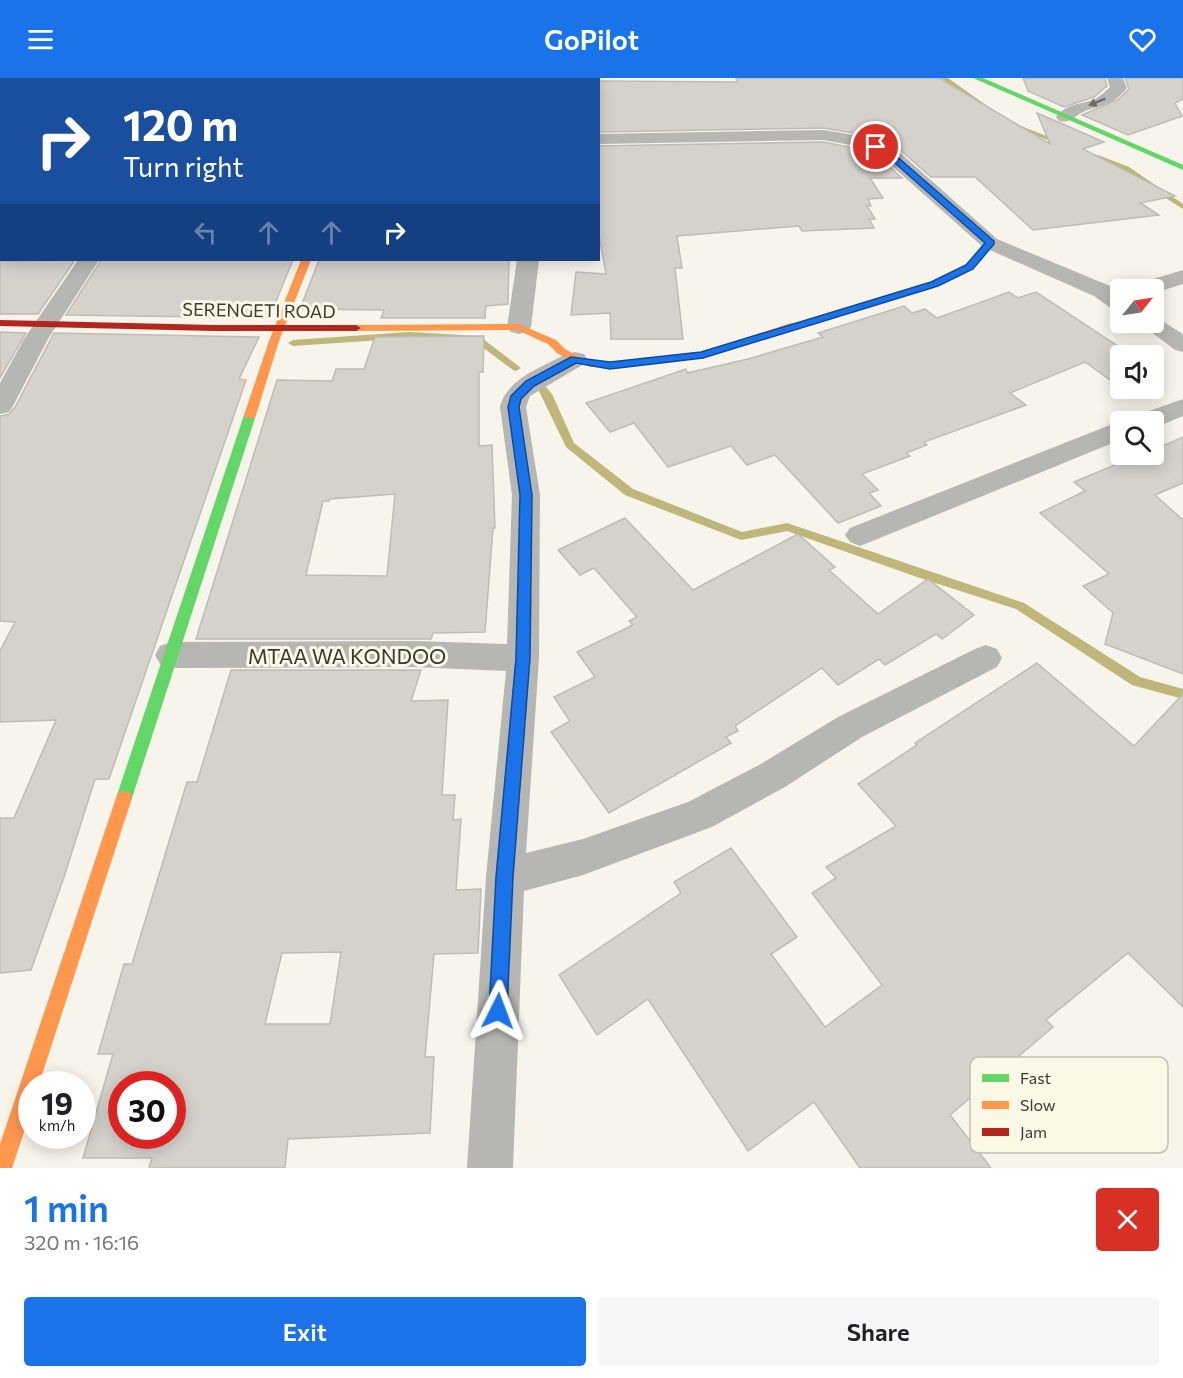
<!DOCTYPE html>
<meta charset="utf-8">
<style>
:root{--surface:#fff;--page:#f6f6f6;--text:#202124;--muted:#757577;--accent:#1a73e8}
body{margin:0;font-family:Commissioner,sans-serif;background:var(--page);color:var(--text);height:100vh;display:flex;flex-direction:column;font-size:22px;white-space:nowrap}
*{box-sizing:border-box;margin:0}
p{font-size:20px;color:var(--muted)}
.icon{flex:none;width:33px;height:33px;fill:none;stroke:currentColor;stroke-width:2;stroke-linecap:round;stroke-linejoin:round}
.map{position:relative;height:1090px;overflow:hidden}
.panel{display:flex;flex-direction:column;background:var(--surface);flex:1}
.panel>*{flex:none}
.top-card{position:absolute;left:0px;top:0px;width:600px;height:183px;box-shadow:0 3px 15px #0003;background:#1a4fa0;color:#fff;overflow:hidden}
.needle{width:39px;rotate:60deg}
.controls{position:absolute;left:1110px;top:201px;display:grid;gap:12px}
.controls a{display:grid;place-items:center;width:54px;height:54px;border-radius:6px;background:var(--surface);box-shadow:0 3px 15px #0003;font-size:30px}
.speed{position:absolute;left:18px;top:993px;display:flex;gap:12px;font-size:30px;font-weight:700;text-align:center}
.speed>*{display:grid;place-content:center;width:78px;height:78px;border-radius:50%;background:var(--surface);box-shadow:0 3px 15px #0003;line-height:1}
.speed small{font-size:15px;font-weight:400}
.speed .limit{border:9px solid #d22;background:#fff;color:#111}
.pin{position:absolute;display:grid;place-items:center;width:51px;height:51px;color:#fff;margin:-26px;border:3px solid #fff;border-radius:50%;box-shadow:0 2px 6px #0007}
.me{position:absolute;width:66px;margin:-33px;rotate:3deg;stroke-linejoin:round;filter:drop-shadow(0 0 4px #0008)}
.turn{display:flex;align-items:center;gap:21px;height:126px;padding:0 24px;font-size:27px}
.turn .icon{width:78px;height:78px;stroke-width:2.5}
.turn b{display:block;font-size:42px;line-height:51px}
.lanes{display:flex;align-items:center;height:57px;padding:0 24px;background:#0003;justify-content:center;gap:30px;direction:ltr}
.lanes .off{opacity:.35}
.round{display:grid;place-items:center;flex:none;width:63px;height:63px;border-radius:6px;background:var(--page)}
.head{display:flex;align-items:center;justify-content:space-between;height:102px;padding:0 24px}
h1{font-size:36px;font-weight:600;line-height:45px;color:var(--accent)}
.button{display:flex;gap:12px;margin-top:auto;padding:12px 24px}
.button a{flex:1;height:69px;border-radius:6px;background:var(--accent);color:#fff;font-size:24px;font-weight:600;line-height:69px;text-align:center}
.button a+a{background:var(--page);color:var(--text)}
header{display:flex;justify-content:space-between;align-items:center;height:78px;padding:0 24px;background:var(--accent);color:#fff;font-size:27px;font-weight:600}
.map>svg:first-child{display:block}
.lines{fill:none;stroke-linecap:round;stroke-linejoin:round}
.stream{fill:#bfb67a;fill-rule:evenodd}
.building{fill:#d4d2cb;stroke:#bdbcb5;stroke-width:1.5;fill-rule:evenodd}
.street{fill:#b6b6b2;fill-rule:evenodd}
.fast{fill:#63d668;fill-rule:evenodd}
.slow{fill:#ff974d;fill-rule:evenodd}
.jam{fill:#b3261e;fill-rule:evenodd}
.oneway{fill:#6c6b65}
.route{fill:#1a73e8;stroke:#114b97;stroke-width:1.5}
.labels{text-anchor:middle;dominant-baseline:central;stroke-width:6;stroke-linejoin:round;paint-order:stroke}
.far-street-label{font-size:18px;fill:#3a3932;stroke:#fbf8e6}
.street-label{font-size:21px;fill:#3a3932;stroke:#fbf8e6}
.key{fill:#fbf8e6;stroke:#c1bfb0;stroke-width:1.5}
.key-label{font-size:16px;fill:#3a3932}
</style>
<header><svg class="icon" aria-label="menu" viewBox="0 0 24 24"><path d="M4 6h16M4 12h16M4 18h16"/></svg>GoPilot<svg class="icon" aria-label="heart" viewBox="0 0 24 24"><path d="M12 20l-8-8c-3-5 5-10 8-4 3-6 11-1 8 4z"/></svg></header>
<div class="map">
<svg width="1183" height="1090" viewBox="0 0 1183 1090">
<rect width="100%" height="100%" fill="#f6f4eb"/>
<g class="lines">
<!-- stream -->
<g class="stream">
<polygon points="941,0 948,0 990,30 985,31"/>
<polygon points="0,5 2,5 2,10 0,9"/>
<polygon points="1011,44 1064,65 1065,66 1060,67 1009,47 1008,46"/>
<polygon points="1092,77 1098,77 1129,89 1183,126 1183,131 1123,93 1092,81"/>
<polygon points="0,118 2,118 0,123"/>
<rect x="0" y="128" width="2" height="4"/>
<polygon points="409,254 479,258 521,290 516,293 513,292 474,263 409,260 293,268 288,265 293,262"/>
<polygon points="543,308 546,309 552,316 574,365 633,411 742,454 787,445 1024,525 1140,599 1183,611 1183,621 1132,607 1016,531 920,500 787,453 741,462 625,417 566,369 538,311"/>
</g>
</g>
<!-- building -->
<g class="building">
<polygon points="736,0 939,0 1050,66 1037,35 1104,64 1083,71 1175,118 1140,125 1159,137 1033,152 975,99 931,99 898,70 866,57 823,50 598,54 598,3 737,4"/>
<polygon points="1023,0 1105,0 1107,8 1094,19 1064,29 1028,13"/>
<polygon points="1125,0 1183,0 1183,21 1175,25 1182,38 1128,57 1082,37 1119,21 1129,11"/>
<polygon points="823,64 855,70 882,82 902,100 870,100 883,120 868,121 871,128 867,128 875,141 869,141 874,150 802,153 799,148 677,158 682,190 675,190 683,261 611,261 610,235 571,237 576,194 606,196 598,152 598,68"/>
<polygon points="75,182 38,236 0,236 0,183"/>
<polygon points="101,182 293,182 269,240 66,237"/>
<polygon points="319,182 509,182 508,226 486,228 485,240 381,240 384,232 300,231"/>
<polygon points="1009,214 1018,220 1036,214 1133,278 1120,278 1120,309 1085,284 1010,315 1026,327 924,364 927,367 906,375 910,378 862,396 878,412 869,415 881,428 838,445 775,377 747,387 731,368 668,389 634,345 610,354 586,325 686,291 687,295 748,281 823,259 818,255 904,228 912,235 925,231 937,240"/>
<polygon points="0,254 26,255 0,300"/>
<polygon points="54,255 259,259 239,301 246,302 109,701 95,701 64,799 31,892 0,895 0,740 14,740 56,642 0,644 0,573 15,544 0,543 0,338 9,336 15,329"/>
<path d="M484,258L483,294H479V368L492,367L495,450H493L485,554L433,555L431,561H196L277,302L332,303L336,291H364L375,259ZM395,416L387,498L306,497L323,423H329L330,421Z"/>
<polygon points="1183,359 1183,405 1155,417 1183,442 1183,596 1105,566 1113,535 1083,508 1109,496 1040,435 1085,413 1074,404 1141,376 1154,376 1154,372"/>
<polygon points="625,440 693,512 798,456 835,489 829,492 878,536 928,501 974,537 942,561 936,556 885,587 879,581 838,607 822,590 735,648 738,653 726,659 731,665 609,735 551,654 570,643 554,619 595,599 577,574 633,547 629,543 637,539 594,490 580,497 558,472"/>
<polygon points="1037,585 1134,668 1183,616 1183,929 1128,875 1046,942 1053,949 950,1037 991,1090 860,1090 814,1024 748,1073 648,921 597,957 559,897 681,815 674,804 731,770 797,859 771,876 825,949 882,907 812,815 836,800 826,789 896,748 858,706 917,667 915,665"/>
<path d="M231,592H421L411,623L448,622L442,717H455L453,742L461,741L456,812L481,811L478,875L434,876L425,979H434L430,1055L288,1061L285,1090H149L152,1080H83L113,976H98L124,886H132L187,704H197ZM341,874L330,946H265L282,875ZM122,1006H172V1058H122Z"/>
</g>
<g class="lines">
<!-- street -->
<g class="street">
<polygon points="17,0 33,0 16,2"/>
<polygon points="198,0 214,0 197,2"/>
<rect x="359" y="0" width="16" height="2"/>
<rect x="530" y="0" width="16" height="2"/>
<path d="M1107,0H1123L1127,10C1114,27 1103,26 1085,33C1075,37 1071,46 1059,43L1056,39C1066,25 1081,27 1095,21C1100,18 1106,13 1110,9Z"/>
<polygon points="0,21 2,21 0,33"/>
<polygon points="823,52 866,59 897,72 997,161 1110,208 1120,216 1120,233 1112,231 1094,218 983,169 883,80 856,68 823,62 598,66 598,56"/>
<polygon points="78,182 99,182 48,261 13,328 9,334 0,336 0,305 24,261"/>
<polygon points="517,182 539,182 531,249 527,254 519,256 511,254 507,249"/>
<polygon points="1183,192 1183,206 1154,215 1154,212 1130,212 1133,207"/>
<polygon points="1154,238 1183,256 1183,274 1175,272 1138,244 1154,244"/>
<path d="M575,274L584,276L587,281L584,286L530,318L526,329L540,417L539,580L526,775L583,761L688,724L759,687L838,639L975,571L986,567L997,571L1002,580L997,589L862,659L785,709L712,749L583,797L524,813L513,1090H467L486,799L506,593L414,589L171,590L160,586L155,577L160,568L171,564L414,563L507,566L512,417L500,329C507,300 543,289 566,276Z"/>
<polygon points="1183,321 1183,338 1154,350 1154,344 1131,344 1135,338"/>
<polygon points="1120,343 1120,362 870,464 860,468 850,464 845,457 850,450"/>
</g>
<!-- fast -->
<g class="fast">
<polygon points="973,0 983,0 1183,87 1183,92"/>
<polygon points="250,333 256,337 132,720 130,725 124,727 118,725 116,720 244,337"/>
</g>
<!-- slow -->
<g class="slow">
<polygon points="301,182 311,182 279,263 256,337 254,340 246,340 244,337 269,263"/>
<polygon points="791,245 795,246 795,250 703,280 611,290 591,289 571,283 557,275 548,266 517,252 356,253 351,250 356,247 519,246 556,262 565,271 579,279 592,283 611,284 702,274"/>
<polygon points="124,713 130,715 132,720 39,1006 32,1006 32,1030 12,1090 0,1090 0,1066 116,720 118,715"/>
</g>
<!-- jam -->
<g class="jam">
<polygon points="987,163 994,165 973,191 938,208 795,250 791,251 786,248 932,204 967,187"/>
<polygon points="0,242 214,247 356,247 361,250 356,253 214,253 0,248"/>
</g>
</g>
<!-- one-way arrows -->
<defs><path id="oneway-solid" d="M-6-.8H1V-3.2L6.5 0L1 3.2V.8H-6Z" transform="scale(1.5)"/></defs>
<use class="oneway" href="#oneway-solid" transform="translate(1097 24) rotate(157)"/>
<!-- route -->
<polygon class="route" points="874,67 879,67 893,75 994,163 994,166 973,191 938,208 703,280 610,291 576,285 534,308 521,321 519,329 532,417 530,580 513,799 507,933 505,940 498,943 492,940 489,933 496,799 516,580 520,417 508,329 511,318 526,303 571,279 610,284 701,274 931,204 966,187 985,165 887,78 874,70"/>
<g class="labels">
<!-- far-street labels -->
<g class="far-street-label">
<text transform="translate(259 232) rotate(1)">SERENGETI ROAD</text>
</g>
<!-- street labels -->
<g class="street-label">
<text x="347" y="577">MTAA WA KONDOO</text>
</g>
</g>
<!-- legend -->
<rect x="970" y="979" width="198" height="96" rx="9" class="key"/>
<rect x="982" y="996" width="27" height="8" fill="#63d668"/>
<rect x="982" y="1023" width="27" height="8" fill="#ff974d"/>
<rect x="982" y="1050" width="27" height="8" fill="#b3261e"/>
<g class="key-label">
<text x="1020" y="1006">Fast</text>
<text x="1020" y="1033">Slow</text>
<text x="1020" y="1060">Jam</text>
</g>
</svg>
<div class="controls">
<a><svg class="needle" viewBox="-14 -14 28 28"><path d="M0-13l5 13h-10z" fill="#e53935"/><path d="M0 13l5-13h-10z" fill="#757577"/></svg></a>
<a><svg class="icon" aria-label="sound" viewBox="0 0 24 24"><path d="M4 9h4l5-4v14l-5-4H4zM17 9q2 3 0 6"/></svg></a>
<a><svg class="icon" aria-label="search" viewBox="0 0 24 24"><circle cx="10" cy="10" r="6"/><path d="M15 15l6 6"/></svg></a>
</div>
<div class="speed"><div>19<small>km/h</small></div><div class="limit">30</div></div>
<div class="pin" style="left:876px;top:69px;background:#d93025"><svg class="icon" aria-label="arrive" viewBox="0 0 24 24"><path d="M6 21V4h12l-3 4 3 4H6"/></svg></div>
<svg class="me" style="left:498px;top:933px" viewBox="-20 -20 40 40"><path d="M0-17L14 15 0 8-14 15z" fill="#1a73e8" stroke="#fff" stroke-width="4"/></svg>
<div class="top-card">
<div class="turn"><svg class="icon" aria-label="right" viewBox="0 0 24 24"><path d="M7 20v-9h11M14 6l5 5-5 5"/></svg><div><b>120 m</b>Turn right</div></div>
<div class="lanes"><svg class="icon off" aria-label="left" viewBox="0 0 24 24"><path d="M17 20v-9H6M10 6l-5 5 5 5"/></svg><svg class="icon off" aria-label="ahead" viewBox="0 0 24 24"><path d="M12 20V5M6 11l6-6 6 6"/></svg><svg class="icon off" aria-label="ahead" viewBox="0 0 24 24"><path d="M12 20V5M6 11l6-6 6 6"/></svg><svg class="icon" aria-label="right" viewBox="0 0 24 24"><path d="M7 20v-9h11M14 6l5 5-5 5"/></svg></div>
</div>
</div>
<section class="panel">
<div class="head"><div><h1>1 min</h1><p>320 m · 16:16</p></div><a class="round" style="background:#d93025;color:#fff"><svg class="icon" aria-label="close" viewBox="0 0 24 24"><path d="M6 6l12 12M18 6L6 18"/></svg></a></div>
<div class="button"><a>Exit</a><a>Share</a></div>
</section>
